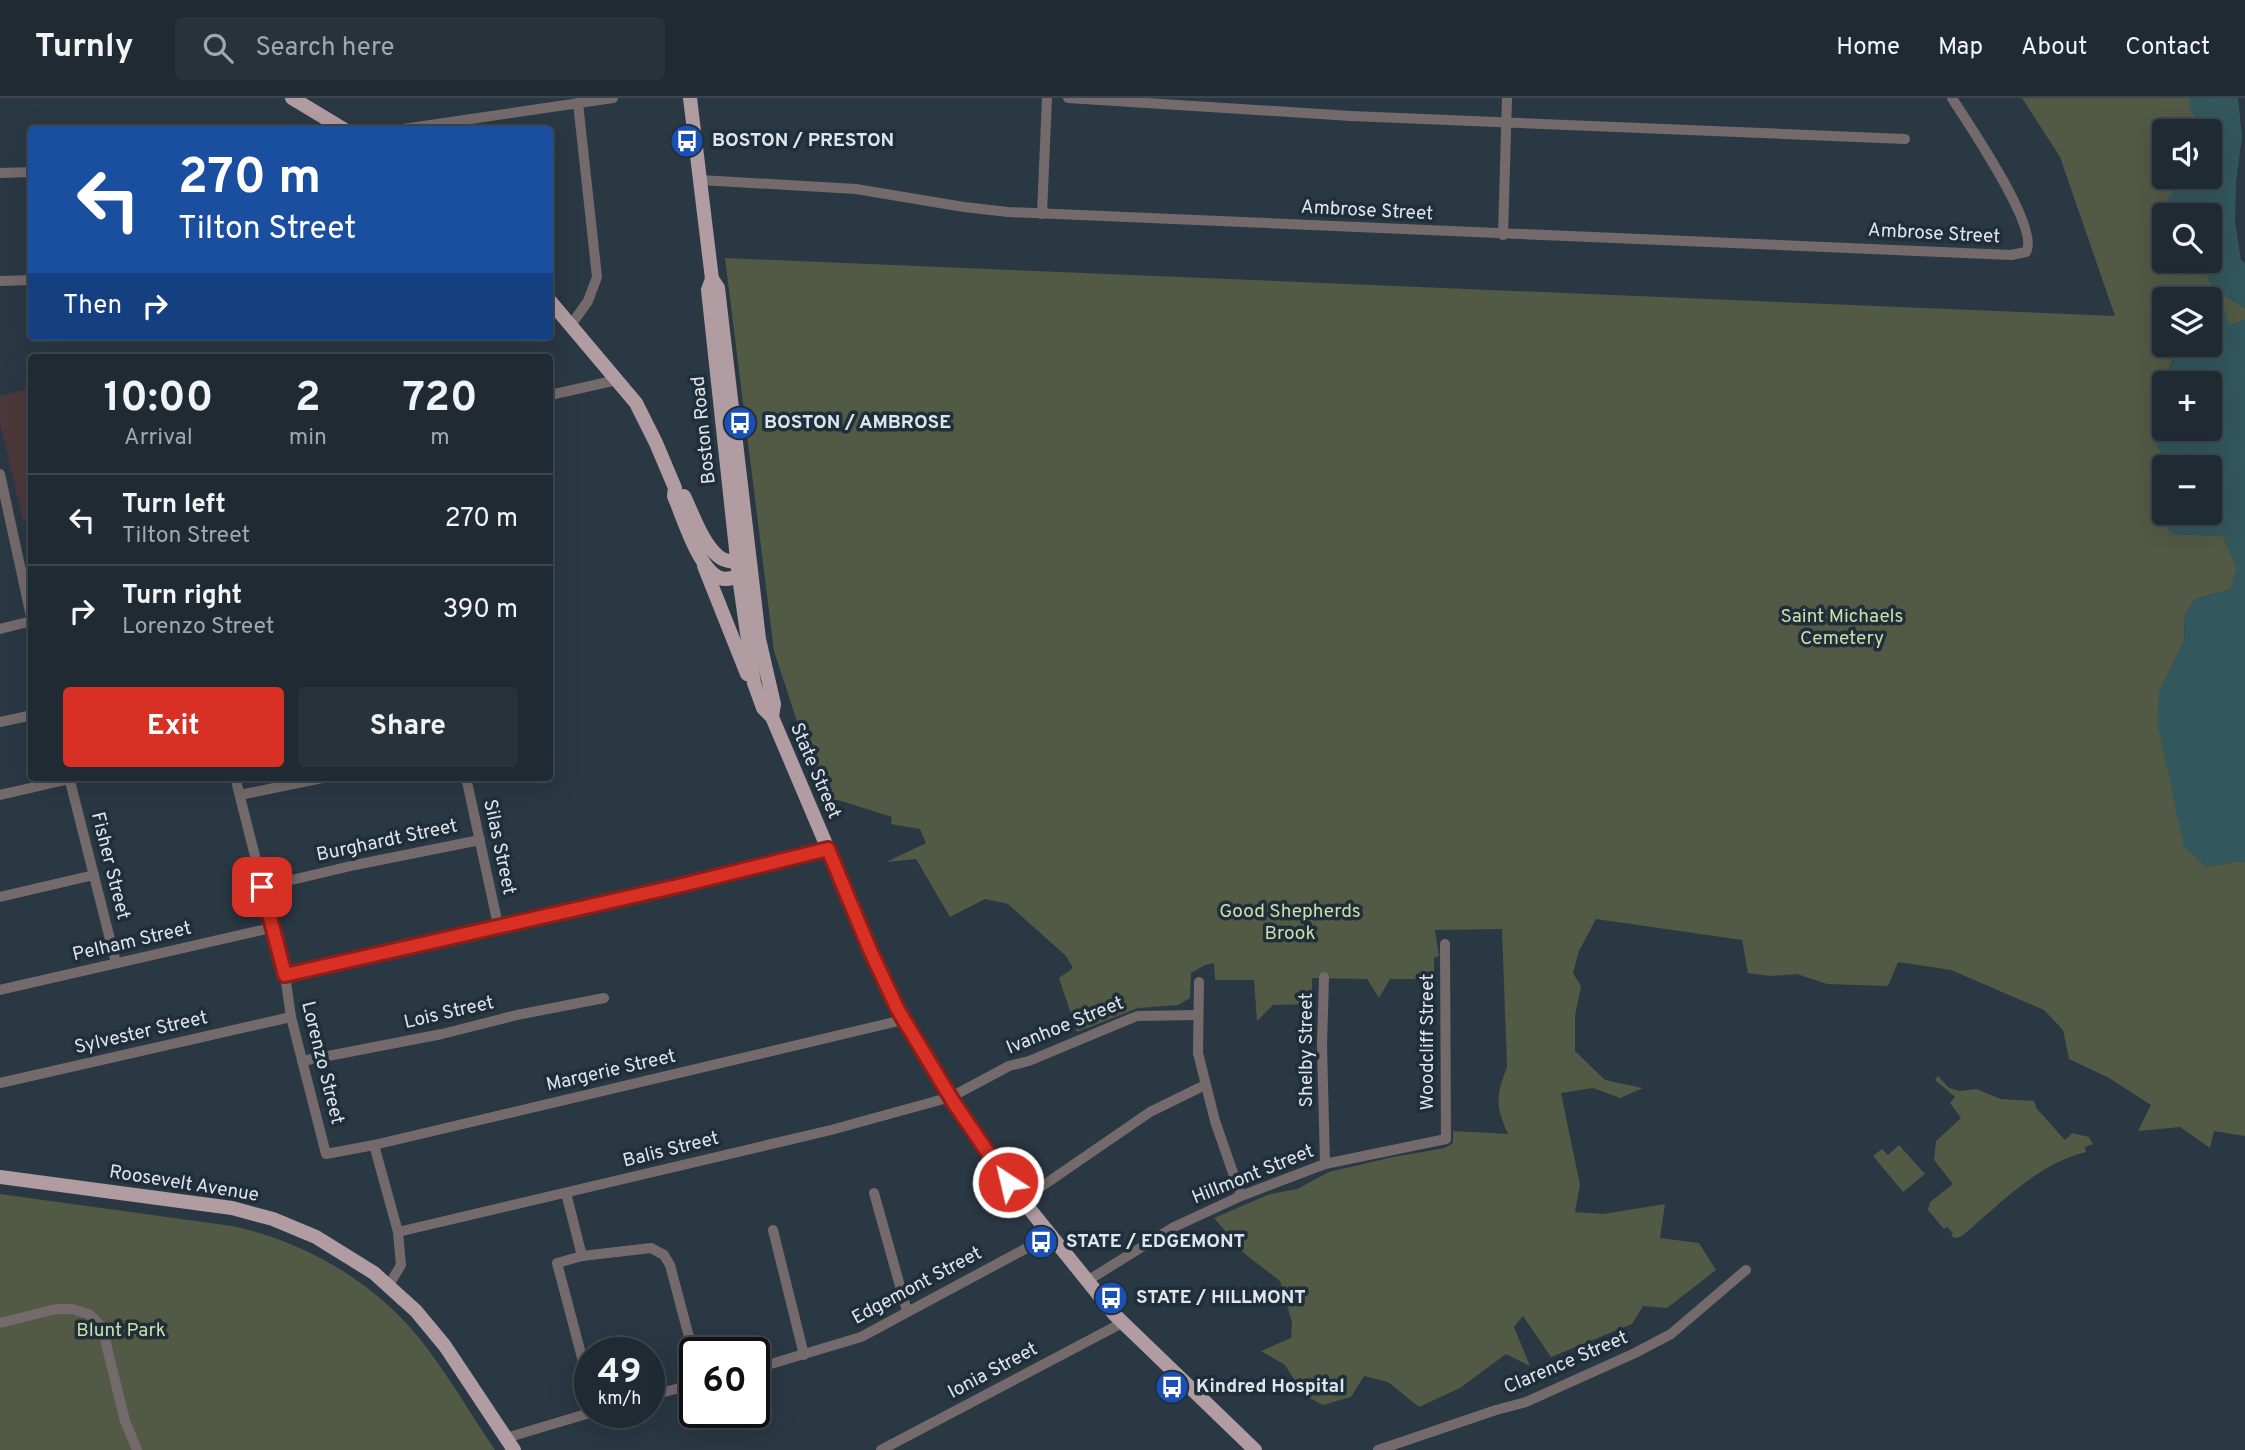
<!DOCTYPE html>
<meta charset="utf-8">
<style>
:root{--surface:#202a33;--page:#28323b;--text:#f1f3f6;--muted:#a2a7ac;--line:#3d464e;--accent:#d93025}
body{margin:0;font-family:Overpass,sans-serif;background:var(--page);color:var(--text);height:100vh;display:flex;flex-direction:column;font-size:26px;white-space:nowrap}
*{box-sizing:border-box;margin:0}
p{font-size:23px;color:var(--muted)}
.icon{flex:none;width:38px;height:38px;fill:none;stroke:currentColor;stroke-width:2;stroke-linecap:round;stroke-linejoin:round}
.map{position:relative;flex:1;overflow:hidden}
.sheet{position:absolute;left:28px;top:256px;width:525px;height:427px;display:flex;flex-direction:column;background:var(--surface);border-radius:7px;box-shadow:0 7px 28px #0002,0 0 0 2px var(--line)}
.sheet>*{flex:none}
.top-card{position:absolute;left:28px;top:28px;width:525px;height:214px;border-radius:7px;box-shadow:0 7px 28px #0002,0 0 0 2px var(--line);background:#1a4fa0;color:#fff;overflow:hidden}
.tools{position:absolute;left:2152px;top:21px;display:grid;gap:14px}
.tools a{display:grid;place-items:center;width:70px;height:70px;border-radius:7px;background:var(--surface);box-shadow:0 7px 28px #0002,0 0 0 2px var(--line);font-size:35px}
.speed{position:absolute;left:574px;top:1239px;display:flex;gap:14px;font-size:35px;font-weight:700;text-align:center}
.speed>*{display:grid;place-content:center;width:91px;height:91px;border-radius:50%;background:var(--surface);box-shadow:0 7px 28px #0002,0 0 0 2px var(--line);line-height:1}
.speed small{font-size:18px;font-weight:400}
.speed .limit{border:4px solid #111;border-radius:10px;background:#fff;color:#111}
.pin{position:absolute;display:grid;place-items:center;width:60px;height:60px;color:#fff;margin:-30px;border-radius:14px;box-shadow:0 4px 10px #0006}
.me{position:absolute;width:77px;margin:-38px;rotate:325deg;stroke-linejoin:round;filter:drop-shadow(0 0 5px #0008)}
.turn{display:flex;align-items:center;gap:24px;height:147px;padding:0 35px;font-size:32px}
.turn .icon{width:91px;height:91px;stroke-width:2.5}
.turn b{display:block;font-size:49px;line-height:60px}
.then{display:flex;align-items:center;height:66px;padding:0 35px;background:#0003;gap:14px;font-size:26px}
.eta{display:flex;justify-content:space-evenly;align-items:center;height:119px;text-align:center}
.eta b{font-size:42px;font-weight:700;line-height:49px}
.button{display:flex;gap:14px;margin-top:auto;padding:14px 35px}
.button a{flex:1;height:80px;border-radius:7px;background:var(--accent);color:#fff;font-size:28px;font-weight:700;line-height:80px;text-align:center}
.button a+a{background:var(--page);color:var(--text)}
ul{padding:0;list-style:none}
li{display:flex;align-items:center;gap:21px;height:91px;padding:0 35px;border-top:2px solid var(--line)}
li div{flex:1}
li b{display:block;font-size:26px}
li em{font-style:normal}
header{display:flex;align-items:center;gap:42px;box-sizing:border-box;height:98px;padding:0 35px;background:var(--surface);border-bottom:2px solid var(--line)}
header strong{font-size:33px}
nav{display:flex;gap:38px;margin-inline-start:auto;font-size:24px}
.search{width:490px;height:63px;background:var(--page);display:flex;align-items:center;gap:18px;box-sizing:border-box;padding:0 24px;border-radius:7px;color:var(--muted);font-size:26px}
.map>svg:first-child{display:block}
.education{fill:#4c383a}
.green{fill:#525944}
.water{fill:#32575d}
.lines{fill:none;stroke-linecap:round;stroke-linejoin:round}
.minor{stroke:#746a6c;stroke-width:10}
.major{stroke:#b09ca1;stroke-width:14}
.route-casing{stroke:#8d1f18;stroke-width:18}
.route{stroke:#d93025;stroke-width:12}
.labels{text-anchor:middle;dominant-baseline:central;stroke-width:7;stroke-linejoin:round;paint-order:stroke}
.poi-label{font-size:19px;font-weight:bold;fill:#dde6ee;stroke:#202e39;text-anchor:start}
.street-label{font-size:19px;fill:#dde6ee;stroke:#202e39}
.park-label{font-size:19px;fill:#cddfaa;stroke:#202e39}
</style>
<header>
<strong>Turnly</strong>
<div class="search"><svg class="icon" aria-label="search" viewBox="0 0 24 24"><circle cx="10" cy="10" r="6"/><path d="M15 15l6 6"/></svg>Search here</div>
<nav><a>Home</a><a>Map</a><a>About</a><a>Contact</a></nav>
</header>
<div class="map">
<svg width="2245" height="1352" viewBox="0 0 2245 1352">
<rect width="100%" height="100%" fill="#2a3844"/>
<!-- education -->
<polygon class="education" points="31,290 31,420 23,422 0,324 0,298"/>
<!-- green -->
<g class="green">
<path d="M2022,0H2190V9L2205,33H2167L2159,29L2156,75L2175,94L2165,104L2169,117H2165V163H2199L2214,191L2245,210V222L2228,228L2224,212L2210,207V201H2165V247H2177L2165,285L2155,345L2169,364L2170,369H2165V406L2158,416L2172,436L2223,438L2237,470L2231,491L2196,501L2185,515L2184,544L2159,595L2206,769L2239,763L2245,764V1038L2214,1033L2210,1050L2180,1029L2138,1033L2151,1007L2109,980L2069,961L2063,932L2044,912L1951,872L1898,864L1888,888L1827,886L1797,876L1770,878L1748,875L1742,842L1596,821L1579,853L1573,875L1581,888L1575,918V953L1605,982L1643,990L1620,1000L1593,990L1561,995L1580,1087L1575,1114L1603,1116L1665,1106L1660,1140L1699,1145L1716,1172L1667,1210L1643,1208L1632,1226L1551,1259L1523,1218L1514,1229L1530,1268L1506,1256L1460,1290L1419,1309L1388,1284L1364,1278L1351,1299L1323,1307L1304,1297L1285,1267L1261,1253L1291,1240L1292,1224L1280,1183L1245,1156L1214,1120L1270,1096L1297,1091L1329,1074L1393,1059L1445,1050L1453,1045V1033L1508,1036C1495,1007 1496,998 1507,969L1502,831L1435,832L1439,858L1434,860V881H1390L1379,900L1367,881L1312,880V906L1273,907L1257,923L1254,882H1215L1214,865L1205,867L1191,875L1190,900L1178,907L1138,910L1077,934L1059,880L1073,870L1066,858L1008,806L985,801L950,819L916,761L886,764L926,745L920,731L891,726L892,719L838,702H827L824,698L807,654L774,553L725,160L2115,218L2060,59Z"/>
<path d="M1938,978L1949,990L1960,993L1976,991L2001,1001L2034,1003L2037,1011L2065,1042L2072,1035L2089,1039L2093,1046L2085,1049L2086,1054C2037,1066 2000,1106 1962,1138L1956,1140L1951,1138L1953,1135L1947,1129L1944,1131L1928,1112L1930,1104L1953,1086L1934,1062L1936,1043L1961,1020L1950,1005L1955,999L1935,982Z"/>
<polygon points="1899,1047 1925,1076 1903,1094 1873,1058 1882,1051 1888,1057"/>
<path d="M0,1096L232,1128C308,1144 380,1187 427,1250C451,1282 472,1318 495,1352H0Z"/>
</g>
<!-- water -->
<g class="water">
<polygon points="2190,0 2238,0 2242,38 2236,85 2235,125 2241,162 2245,165 2245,210 2214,191 2199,163 2210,163 2210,117 2169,117 2165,104 2174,93 2156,75 2153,35 2159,28 2167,33 2165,33 2165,79 2210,79 2210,33 2205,33 2190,9"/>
<polygon points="2210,207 2224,212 2229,228 2245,222 2245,764 2239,763 2206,769 2184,749 2157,624 2159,595 2184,544 2185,515 2196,501 2231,491 2237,470 2223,438 2172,436 2158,416 2165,406 2165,415 2210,415 2210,369 2170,369 2169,364 2155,345 2165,292 2165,331 2210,331 2210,285 2166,285 2177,247 2210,247"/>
</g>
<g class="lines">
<!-- minor -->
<g class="minor">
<polyline points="1068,0 1351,18 1905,41"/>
<polyline points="396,32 613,0"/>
<polyline points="0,75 32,74"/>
<path d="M700,82L856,91L964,109L1008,114L2011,157L2026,154C2041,131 1967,24 1952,0"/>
<polyline points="1042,116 1047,0"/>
<polyline points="1503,137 1507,0"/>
<polyline points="0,183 32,182"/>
<polyline points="571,227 588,203 597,179 578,5"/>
<polyline points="550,297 617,282"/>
<polyline points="0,376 32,523"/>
<polyline points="0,531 32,523"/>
<polyline points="0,624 32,617"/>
<polyline points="69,679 116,865"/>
<polyline points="235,679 285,877 291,919 326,1056 374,1047 903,922"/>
<polyline points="466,679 498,827"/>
<polyline points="0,697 70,681"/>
<polyline points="240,697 327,679"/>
<polyline points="262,789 355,767 480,742"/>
<polyline points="0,799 94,777"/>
<polyline points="285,877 678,788 828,751"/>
<polyline points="1324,879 1322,947 1325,1066"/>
<polyline points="1199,884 1198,955 1215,1023 1241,1098"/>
<polyline points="0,892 271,830"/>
<polyline points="302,963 442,936 517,917 604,900"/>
<polyline points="0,985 291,919"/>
<polyline points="374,1047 398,1134 401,1167 389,1187"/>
<polyline points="566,1095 582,1158 651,1150 664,1157 670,1167 694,1258"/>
<polyline points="874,1095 907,1213"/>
<polyline points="1022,1102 1150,1014 1205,987"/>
<polyline points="773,1132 804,1257"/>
<polyline points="398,1134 831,1032 951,999 1009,968 1029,963 1137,918 1198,917"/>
<polyline points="582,1158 557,1165 590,1290"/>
<polyline points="1087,1183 1174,1129 1241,1098 1325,1066 1446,1041 1445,846"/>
<polyline points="0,1225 56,1211 72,1211 89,1216 102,1229 125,1323 137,1352"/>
<polyline points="754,1271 861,1239 1051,1137"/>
<polyline points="649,1298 695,1286"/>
<polyline points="506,1340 593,1314"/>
<polyline points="881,1352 1122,1225"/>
<polyline points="1378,1352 1496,1312 1526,1304 1635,1255 1671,1236 1746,1172"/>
</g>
<!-- major -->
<g class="major">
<polyline points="292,0 345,32"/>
<polyline points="690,0 712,181 718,190 759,541 774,606 772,619"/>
<polyline points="712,181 708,192 739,479 754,585 763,610 772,619 881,876 903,922 961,1016 1015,1093 1115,1217 1255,1352"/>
<path d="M550,203L636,305L656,345L675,390L674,398C683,419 699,472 720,480C729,483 739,478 747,475"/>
<path d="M684,398C693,417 702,444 718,458C726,465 737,464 746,463"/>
<polyline points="704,468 747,576"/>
<polyline points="0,1079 232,1110 273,1121 316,1139 374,1175 416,1213 445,1248 514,1352"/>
</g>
</g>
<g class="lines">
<defs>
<polyline id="route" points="262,789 285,877 678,788 828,751 870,852 898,912 954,1005 1008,1084"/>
</defs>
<!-- route casing -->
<use href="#route" class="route-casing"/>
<!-- route -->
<use href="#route" class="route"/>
</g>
<!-- icons -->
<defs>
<symbol id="bus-disc" viewBox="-11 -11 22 22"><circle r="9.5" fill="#1a4fb4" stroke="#202e39"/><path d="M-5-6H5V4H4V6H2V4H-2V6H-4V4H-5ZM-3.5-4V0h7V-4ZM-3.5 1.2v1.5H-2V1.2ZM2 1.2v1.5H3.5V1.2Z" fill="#fff"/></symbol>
</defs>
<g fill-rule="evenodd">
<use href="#bus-disc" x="668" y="24" width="38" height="38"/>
<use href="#bus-disc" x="721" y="306" width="38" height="38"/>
<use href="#bus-disc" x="1022" y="1125" width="38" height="38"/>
<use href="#bus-disc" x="1092" y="1181" width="38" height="38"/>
<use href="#bus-disc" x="1153" y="1270" width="38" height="38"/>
</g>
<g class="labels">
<!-- poi labels -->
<g class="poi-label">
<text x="712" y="43">BOSTON / PRESTON</text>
<text x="764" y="325">BOSTON / AMBROSE</text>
<text x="1066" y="1144">STATE / EDGEMONT</text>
<text x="1136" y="1200">STATE / HILLMONT</text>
<text x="1196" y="1289">Kindred Hospital</text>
</g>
<!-- street labels -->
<g class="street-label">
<text transform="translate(1367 113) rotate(3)">Ambrose Street</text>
<text transform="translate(1934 136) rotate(3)">Ambrose Street</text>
<text transform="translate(704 332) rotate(-96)">Boston Road</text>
<text transform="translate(815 673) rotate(67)">State Street</text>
<text transform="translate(387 743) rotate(-12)">Burghardt Street</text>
<text transform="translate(499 749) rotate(78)">Silas Street</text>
<text transform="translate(110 768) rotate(76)">Fisher Street</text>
<text transform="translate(132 844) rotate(-13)">Pelham Street</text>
<text transform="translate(449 915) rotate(-13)">Lois Street</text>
<text transform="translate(1065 928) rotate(-22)">Ivanhoe Street</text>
<text transform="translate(141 935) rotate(-13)">Sylvester Street</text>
<text transform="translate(1428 944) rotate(-90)">Woodcliff Street</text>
<text transform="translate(1307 952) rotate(-90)">Shelby Street</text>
<text transform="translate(322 965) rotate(76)">Lorenzo Street</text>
<text transform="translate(611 973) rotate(-13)">Margerie Street</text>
<text transform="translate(671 1052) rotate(-14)">Balis Street</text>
<text transform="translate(1253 1077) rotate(-22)">Hillmont Street</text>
<text transform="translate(184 1086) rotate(9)">Roosevelt Avenue</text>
<text transform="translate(917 1188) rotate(-28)">Edgemont Street</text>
<text transform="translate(1566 1265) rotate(-23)">Clarence Street</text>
<text transform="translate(993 1273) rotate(-28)">Ionia Street</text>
</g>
<!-- park labels -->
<g class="park-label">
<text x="1842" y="519">Saint Michaels<tspan x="1842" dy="22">Cemetery</tspan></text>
<text x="1290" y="814">Good Shepherds<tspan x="1290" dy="22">Brook</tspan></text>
<text x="121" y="1233">Blunt Park</text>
</g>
</g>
</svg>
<div class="tools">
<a><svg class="icon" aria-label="sound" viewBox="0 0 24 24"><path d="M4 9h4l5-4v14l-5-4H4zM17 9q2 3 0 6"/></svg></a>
<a><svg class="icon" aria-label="search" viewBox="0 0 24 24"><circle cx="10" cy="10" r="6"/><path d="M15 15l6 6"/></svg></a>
<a><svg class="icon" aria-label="layers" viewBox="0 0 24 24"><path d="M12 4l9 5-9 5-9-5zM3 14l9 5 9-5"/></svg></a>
<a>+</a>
<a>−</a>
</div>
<div class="speed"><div>49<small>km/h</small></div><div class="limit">60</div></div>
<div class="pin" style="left:262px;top:789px;background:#d93025"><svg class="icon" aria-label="arrive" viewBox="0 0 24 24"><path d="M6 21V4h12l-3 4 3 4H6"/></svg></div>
<svg class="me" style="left:1008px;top:1084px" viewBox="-20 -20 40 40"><circle r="17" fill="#d93025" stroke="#fff" stroke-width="3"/><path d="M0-11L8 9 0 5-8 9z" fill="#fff"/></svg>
<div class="top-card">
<div class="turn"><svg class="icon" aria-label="left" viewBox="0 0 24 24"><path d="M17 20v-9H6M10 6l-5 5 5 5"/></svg><div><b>270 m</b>Tilton Street</div></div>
<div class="then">Then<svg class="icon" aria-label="right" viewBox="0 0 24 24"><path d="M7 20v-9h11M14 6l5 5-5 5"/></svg></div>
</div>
<section class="sheet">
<div class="eta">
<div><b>10:00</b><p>Arrival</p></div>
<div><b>2</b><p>min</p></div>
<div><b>720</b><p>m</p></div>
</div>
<ul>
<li><svg class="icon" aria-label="left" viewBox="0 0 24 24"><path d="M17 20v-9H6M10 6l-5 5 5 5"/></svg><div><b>Turn left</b><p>Tilton Street</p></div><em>270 m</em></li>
<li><svg class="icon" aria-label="right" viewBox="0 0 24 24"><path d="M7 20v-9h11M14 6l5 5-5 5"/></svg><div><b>Turn right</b><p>Lorenzo Street</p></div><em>390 m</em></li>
</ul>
<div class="button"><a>Exit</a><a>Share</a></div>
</section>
</div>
